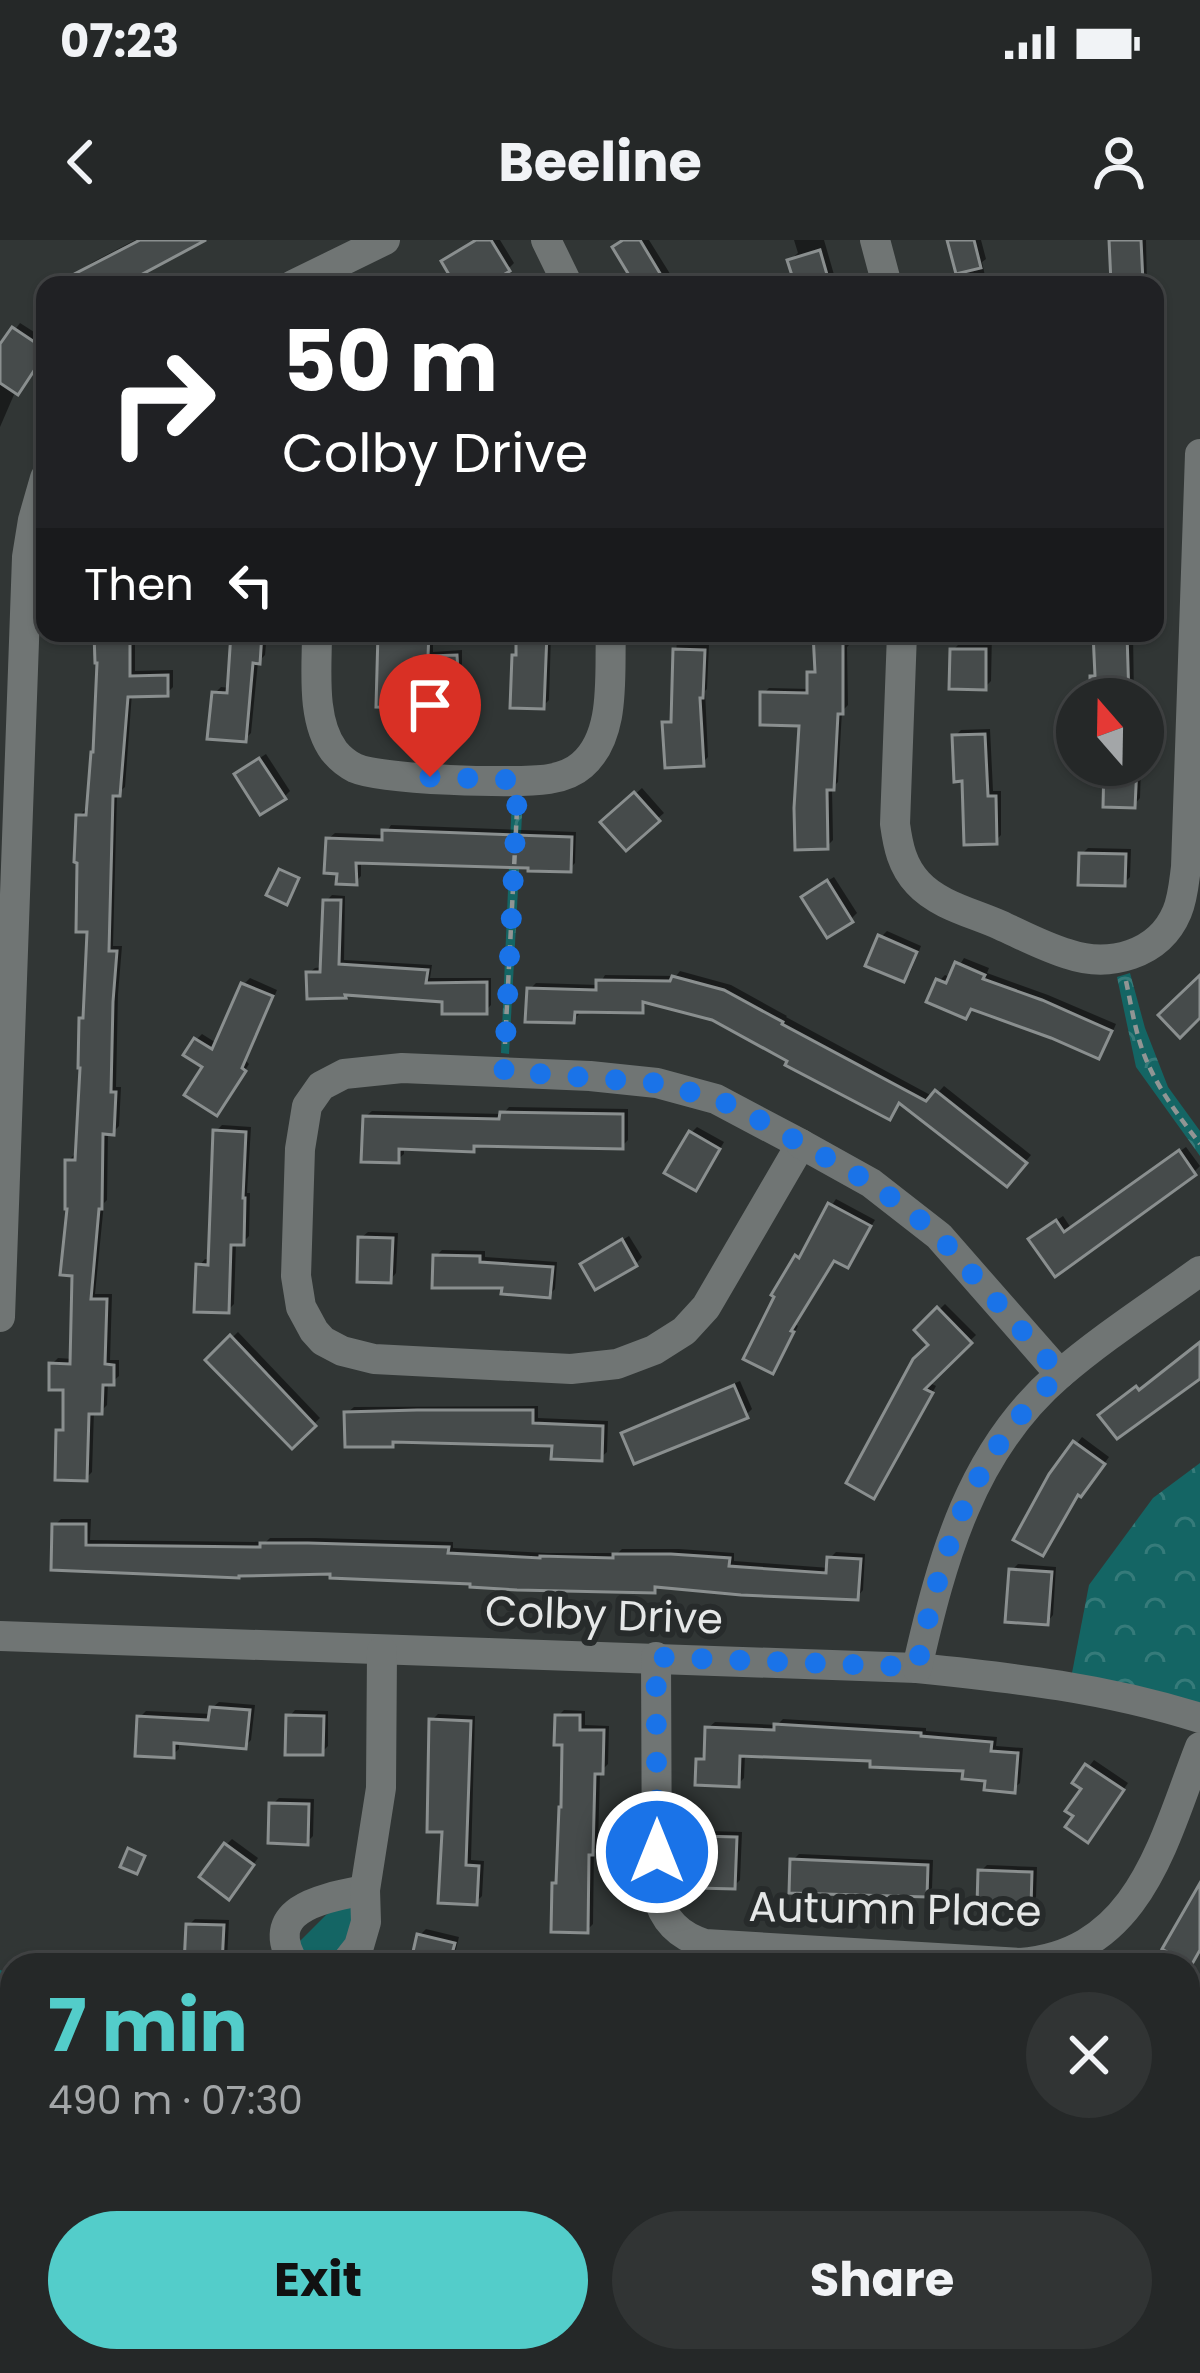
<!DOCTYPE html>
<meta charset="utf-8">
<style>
:root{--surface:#252828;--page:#313434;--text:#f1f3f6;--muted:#a3a6a8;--line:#424445;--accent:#53cdca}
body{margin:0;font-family:Poppins,sans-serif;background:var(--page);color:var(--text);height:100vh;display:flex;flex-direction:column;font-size:45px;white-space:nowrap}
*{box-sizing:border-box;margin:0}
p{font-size:39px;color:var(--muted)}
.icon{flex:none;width:66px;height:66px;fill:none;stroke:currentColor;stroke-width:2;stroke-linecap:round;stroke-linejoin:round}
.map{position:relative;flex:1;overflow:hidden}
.side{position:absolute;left:0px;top:1713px;width:1200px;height:420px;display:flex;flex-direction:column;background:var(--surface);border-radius:36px 36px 0 0;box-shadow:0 3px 9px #0004,0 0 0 3px var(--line)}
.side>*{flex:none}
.top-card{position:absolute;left:36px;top:36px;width:1128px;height:366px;border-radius:24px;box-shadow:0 3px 9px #0004,0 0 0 3px var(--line);background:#202124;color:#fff;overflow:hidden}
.needle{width:78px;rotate:340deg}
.tools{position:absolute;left:1056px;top:438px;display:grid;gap:24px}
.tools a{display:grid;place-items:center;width:108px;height:108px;border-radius:50%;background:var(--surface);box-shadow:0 3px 9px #0004,0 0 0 3px var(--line);font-size:60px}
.pin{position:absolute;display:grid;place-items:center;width:102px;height:102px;color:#fff;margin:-123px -51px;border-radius:50% 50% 50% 0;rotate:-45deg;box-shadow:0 0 12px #0007}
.pin .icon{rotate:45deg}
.me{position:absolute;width:132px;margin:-66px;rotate:0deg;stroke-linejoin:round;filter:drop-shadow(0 0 9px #0008)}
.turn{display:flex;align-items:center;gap:42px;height:252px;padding:0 48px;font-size:54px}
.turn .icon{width:156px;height:156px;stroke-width:2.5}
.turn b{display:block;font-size:84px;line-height:102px}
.then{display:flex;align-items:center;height:114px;padding:0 48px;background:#0003;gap:24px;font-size:45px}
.round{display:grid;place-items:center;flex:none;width:126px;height:126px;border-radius:63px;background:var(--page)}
.overview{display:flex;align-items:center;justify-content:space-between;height:204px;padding:0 48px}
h1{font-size:72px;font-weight:700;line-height:90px;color:var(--accent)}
.cta{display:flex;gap:24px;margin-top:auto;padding:24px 48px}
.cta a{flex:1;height:138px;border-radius:72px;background:var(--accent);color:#111;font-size:48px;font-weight:700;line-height:138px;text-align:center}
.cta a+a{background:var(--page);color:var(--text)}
.status{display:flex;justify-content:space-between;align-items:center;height:84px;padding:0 60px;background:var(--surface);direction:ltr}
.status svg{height:33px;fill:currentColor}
header{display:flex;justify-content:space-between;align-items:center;height:156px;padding:0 48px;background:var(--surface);font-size:54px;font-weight:700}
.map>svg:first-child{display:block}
.green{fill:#146564}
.forest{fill:url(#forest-firs)}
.park{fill:url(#park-crowns)}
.shadow{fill:#0007}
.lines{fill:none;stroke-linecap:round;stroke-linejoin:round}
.stream{stroke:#002020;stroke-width:8}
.building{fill:#464b4b;stroke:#8a8f8f;stroke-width:3}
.path{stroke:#919594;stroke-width:4.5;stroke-dasharray:9 6;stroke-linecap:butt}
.minor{stroke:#707574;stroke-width:30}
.route{stroke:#1a73e8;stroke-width:21;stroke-dasharray:0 37.8}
.labels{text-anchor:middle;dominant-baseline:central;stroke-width:12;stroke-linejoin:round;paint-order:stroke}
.street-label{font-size:42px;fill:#e5e7e7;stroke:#272b2b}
</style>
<div class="status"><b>07:23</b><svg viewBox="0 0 49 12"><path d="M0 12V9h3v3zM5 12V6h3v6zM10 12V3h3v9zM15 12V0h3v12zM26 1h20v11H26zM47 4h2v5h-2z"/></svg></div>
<header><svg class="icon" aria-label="back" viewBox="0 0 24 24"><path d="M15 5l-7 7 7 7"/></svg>Beeline<svg class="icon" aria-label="person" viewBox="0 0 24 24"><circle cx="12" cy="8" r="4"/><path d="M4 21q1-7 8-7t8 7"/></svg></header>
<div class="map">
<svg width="1200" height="2133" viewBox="0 0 1200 2133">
<defs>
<pattern id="forest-firs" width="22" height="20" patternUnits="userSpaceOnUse" patternTransform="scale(3)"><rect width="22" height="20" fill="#146564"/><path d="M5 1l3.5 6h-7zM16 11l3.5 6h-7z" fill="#367b7a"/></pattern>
<pattern id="park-crowns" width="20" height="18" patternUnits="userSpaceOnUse" patternTransform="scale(3)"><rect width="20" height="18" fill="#146564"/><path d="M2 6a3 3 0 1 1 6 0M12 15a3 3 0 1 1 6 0" fill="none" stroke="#367b7a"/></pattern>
</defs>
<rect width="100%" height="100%" fill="#313635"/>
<!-- green -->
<polygon class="green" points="345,1664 353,1667 349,1695 333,1722 311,1725 303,1715 300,1701 326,1675"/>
<!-- forest -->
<polygon class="forest" points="1200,1813 1200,1986 1188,1988 1188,1821"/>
<!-- park -->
<g class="park">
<polygon points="512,557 523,557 509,814 501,813"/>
<polygon points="1130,733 1145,788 1168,847 1200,891 1200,916 1136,827 1117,737"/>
<polygon points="1200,1223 1200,1465 1072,1433 1089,1345 1153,1258"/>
<polygon points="0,1730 12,1734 12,2026 0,2036"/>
<polygon points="1200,1866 1200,2010 1188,2010 1188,1867"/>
<polygon points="1090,2121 1113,2121 1145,2133 1059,2133"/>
</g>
<!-- shadow -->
<g class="shadow">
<polygon points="135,0 201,0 116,45 59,45 93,22"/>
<polygon points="477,0 500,0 514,23 508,29 514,45 459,45"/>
<polygon points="649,0 677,45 649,45 646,41 639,45 615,7 621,0"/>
<polygon points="794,0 824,0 837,45 798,45 790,20 798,13"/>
<polygon points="950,0 981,0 986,19 982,22 987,45 962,45"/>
<polygon points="1112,0 1146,0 1147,45 1114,45"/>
<polygon points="20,83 45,99 45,113 16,150 0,187 0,110"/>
<polygon points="98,393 135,393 135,431 173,430 173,447 167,453 132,453 125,547 117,554 113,706 122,706 118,754 116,847 121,847 119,886 113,892 108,892 107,960 104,963 95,1054 112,1054 110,1120 119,1120 119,1136 112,1142 108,1142 107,1165 101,1171 94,1171 92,1232 86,1238 59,1191 66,1184 66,1147 52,1124 58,1118 73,1119 75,1034 68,921 74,915 79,915 90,689 79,576 85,570 90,570 97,511"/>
<polygon points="234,393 267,393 265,415 258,422 251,493 245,499 215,453 221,447 230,448"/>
<polygon points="381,393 433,393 433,412 462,410 462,424 456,430 418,433 417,459 411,465"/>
<polygon points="519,393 554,393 551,394 549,460 543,466 519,413"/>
<polygon points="677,393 701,393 700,405 709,405 707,449 705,451 708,517 702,523 665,484 674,478"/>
<polygon points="816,393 853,393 853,401 847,407 848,465 842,471 838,542 832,548 833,600 827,606 802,483 763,454 769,448 810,449 810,433 818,426"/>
<polygon points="958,393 992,393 991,441 985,447 953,410 958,405"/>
<polygon points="1096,393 1133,393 1134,459 1093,459 1093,438 1098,433"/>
<polygon points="990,489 993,551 1001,551 1001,595 995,601 965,538 955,496 961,490"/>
<polygon points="266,514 290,551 284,557 243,529"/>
<polygon points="1107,525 1141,525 1140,558 1134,565"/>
<polygon points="642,548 664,573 626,606 604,582"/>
<polygon points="391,585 576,592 575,623 569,629 361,620 361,636 355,642 328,599 335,593 385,595"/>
<polygon points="1088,608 1131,609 1130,637 1124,643 1082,614"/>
<polygon points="834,637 857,673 851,679 811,651"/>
<polygon points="332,655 345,656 344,720 432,725 430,738 491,738 491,765 485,771 445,759 309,733 315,728 323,727 326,661"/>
<polygon points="887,691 921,706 910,733 904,739 881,697"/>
<polygon points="964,718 989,728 987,733 1048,755 1116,784 1105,809 1099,815 972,769 966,775 939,741 945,735 952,738"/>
<polygon points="680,731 731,745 787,776 786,777 934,857 944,846 1031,915 1013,937 901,860 889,877 714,777 648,760 642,770 579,769 579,774 573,780 530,749 536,743 599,745 605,735 676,736"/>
<polygon points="250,738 277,750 246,821 249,824 223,866 196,800 202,794 218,804 244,744"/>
<polygon points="509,867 628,869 628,900 622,906 479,903 473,909 404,906 404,914 397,920 365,877 372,871 503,874"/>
<polygon points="222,885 251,887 247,953 250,953 249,996 243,1002 236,1002 234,1064 228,1070 199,1026 205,1019 211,1020 216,891"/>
<polygon points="697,887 724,902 701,941 691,893"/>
<polygon points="1186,907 1200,926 1194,932 1055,1033 1038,993 1063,976 1071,988"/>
<polygon points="836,959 875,980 847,1024 835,1018 795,1084 798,1086 779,1125 773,1131 798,1017"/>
<polygon points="368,992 398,993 396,1033 390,1040 361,998"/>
<polygon points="629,996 642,1017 636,1024 584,1024"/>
<polygon points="442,1010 485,1011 485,1017 557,1022 555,1049 549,1055 505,1045 436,1016"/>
<polygon points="945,1064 976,1095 928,1142 936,1146 880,1249 874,1255 932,1104 918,1090"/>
<polygon points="238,1092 320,1178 292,1205 209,1120"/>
<polygon points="740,1141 752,1169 746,1175 625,1194 631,1188"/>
<polygon points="538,1166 538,1178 608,1181 607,1212 600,1218 555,1203 396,1199 391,1204 347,1173 354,1167"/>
<polygon points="1082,1197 1109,1217 1087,1247 1079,1252 1043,1312 1052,1236"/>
<polygon points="61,1279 91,1279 90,1300 266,1302 270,1298 316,1298 453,1302 453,1308 547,1313 618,1313 622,1309 679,1309 734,1313 734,1321 830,1328 830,1318 836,1312 865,1314 863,1350 857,1357 660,1344 654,1350 333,1331 54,1328 55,1285"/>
<polygon points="1018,1324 1056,1327 1053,1375 1047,1382 1012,1330"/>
<polygon points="219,1462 255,1465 251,1500 245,1506 179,1500 179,1509 172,1515 140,1477 146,1471 212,1474 212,1468"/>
<polygon points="295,1470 328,1471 328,1506 322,1512 289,1477"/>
<polygon points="564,1470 585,1471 585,1485 609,1486 608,1524 600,1532 598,1606 594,1610 593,1684 587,1690 559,1640 565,1502 558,1476"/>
<polygon points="438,1474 475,1476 471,1620 484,1621 482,1656 476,1662 445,1589 432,1480"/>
<polygon points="783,1479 926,1488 926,1491 997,1497 996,1506 1023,1508 1020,1543 1013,1549 966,1528 873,1518 745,1514 744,1538 738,1544 699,1520 705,1514 708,1488 715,1482 777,1485"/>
<polygon points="1094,1520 1128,1543 1094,1593 1085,1548 1077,1542"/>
<polygon points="279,1558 314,1559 313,1596 307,1602 272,1565"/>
<polygon points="708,1591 742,1592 740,1640 734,1646 701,1597"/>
<polygon points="232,1599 258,1618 235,1650 226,1605"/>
<polygon points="799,1614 933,1620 932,1648 926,1654 793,1620"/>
<polygon points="987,1625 1037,1627 1036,1657 1029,1664 981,1631"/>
<polygon points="1200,1657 1200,1710 1188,1731 1188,1725 1161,1725 1177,1714"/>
<polygon points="195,1679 229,1680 227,1720 222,1725 189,1685"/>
<polygon points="426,1689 459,1697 452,1725 413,1725 420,1695"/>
<polygon points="28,2121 80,2121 66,2133 25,2133 20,2128"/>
<polygon points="912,2121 972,2121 973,2123 962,2133 919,2133 911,2123"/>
</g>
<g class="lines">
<!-- stream -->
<g class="stream">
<polyline points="0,1812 12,1827"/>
<polyline points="1188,1904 1200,1909"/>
</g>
</g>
<!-- building -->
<g class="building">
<polygon points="140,0 206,0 122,45 53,45"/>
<polygon points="476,0 491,0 510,31 486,45 455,45 441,21"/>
<polygon points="623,0 640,0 661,35 645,45 635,45 612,7"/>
<polygon points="947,0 974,0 981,28 956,34"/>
<polygon points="1109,0 1141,0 1143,42 1111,43"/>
<polygon points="820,10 830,45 795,45 787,20"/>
<polygon points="12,87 45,109 45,114 18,155 0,143 0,104"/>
<polygon points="94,393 130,393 130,436 168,435 168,456 128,457 120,556 113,556 109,711 117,711 113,762 111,852 116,852 114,895 103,894 102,969 99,969 91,1059 107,1059 105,1124 114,1125 114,1145 103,1145 102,1174 89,1174 87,1241 55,1240 56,1190 63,1190 63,1150 49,1150 49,1123 70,1124 72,1036 60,1035 67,969 65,969 65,920 75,920 80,828 78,828 79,778 83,778 87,692 76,692 77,623 74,622 76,575 86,575 91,512 93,512 97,423 95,423"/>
<polygon points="231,393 262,393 260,424 253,423 246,502 207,499 212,452 227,453"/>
<polygon points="378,393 429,393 428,416 457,415 458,433 413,436 413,468 376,467"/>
<polygon points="516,393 547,393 544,469 510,468 512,415 516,415"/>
<polygon points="813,393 843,393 843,474 838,474 834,550 827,550 828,609 795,610 794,568 799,486 760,485 760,452 807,453 807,432 815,432"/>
<polygon points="1093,393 1127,393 1129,459 1090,459 1090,436 1095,436"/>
<polygon points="673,409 705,410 703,458 700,458 704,526 665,528 662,482 671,482"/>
<polygon points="950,409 986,409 986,450 949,449"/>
<polygon points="985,494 988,556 996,556 997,604 964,605 962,541 954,542 952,495"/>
<polygon points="259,518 286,559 260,575 234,534"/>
<polygon points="1104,525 1137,525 1135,568 1103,567"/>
<polygon points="634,552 660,581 626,611 600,582"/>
<polygon points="382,590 572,597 571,632 528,631 528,628 356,623 357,645 336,644 337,634 324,633 326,598 382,600"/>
<polygon points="1079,613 1126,614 1125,646 1078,645"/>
<polygon points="279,629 299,638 287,665 266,655"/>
<polygon points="827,640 853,682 827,698 801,657"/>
<polygon points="323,660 341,660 339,724 428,730 426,743 487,742 487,774 442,774 442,762 345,755 346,758 307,759 306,732 320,732"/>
<polygon points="878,695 917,712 904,742 865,726"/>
<polygon points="955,722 985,735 983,739 1042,760 1112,791 1099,819 1051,798 971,769 966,779 926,762 936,739 946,743"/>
<polygon points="1200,735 1200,778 1180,798 1158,775"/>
<polygon points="672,736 724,750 783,782 782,784 926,861 935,850 1027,923 1007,947 899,863 890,880 785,825 787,821 712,780 643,762 643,773 575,772 574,783 525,782 527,748 596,750 596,740 670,741"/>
<polygon points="241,743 273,756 242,828 246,831 217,876 184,855 202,827 183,815 194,798 212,809"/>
<polygon points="500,872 623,874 623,909 474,906 474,912 399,909 399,923 361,922 363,876 499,879"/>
<polygon points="213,890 246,892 243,958 245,958 244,1005 231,1005 229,1073 194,1072 196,1024 208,1025"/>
<polygon points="689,891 720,909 696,951 664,933"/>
<polygon points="1179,910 1196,935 1055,1037 1028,999 1056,980 1064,992"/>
<polygon points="828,963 871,986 848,1028 834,1021 791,1091 794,1092 773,1134 743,1119 774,1057 771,1055 795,1015 799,1018"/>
<polygon points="358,997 393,998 391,1043 357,1042"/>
<polygon points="622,999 637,1026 595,1050 580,1024"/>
<polygon points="433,1015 480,1016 480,1022 553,1027 550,1058 501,1054 502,1048 432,1048"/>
<polygon points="937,1067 972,1103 925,1149 933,1153 874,1259 846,1243 913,1119 928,1105 914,1090"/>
<polygon points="230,1095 316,1186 292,1209 205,1120"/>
<polygon points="1200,1102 1200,1139 1117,1199 1098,1175 1136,1146 1139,1150"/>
<polygon points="734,1145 748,1178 634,1224 621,1193"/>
<polygon points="417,1170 533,1170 533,1183 603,1186 602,1221 551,1219 552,1206 393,1202 393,1207 345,1207 344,1172"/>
<polygon points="1073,1201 1105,1224 1081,1257 1078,1255 1043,1316 1013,1300 1049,1234"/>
<polygon points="52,1284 86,1284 86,1305 260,1307 260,1303 308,1303 449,1307 448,1313 540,1318 540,1316 613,1318 613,1314 671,1314 730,1318 729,1326 826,1333 827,1317 861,1319 858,1360 741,1355 655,1347 655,1353 517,1350 470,1347 470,1344 330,1338 330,1334 239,1336 239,1338 51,1330"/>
<polygon points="1009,1329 1052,1332 1048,1385 1005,1382"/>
<polygon points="210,1467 250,1470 246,1509 174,1503 174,1518 135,1516 137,1476 208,1480"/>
<polygon points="286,1475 324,1476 323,1515 285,1515"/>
<polygon points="555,1475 580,1475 580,1490 604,1490 603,1534 595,1534 593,1615 589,1615 588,1693 551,1692 552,1643 556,1643 559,1567 561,1567 562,1505 554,1505"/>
<polygon points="429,1479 471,1481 466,1625 479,1626 477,1665 438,1663 442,1592 427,1592"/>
<polygon points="774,1484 921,1493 921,1496 992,1502 991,1511 1018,1513 1015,1553 984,1550 985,1541 962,1539 963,1531 870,1527 870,1521 740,1516 739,1547 695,1545 696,1519 704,1519 705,1487 774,1490"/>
<polygon points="1085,1524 1124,1550 1088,1603 1065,1587 1073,1576 1065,1571 1081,1549 1072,1543"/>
<polygon points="269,1563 309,1564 308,1605 268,1603"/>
<polygon points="698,1596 737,1597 735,1649 697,1648"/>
<polygon points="224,1603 254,1625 229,1660 199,1637"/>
<polygon points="128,1608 145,1616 137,1634 120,1627"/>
<polygon points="790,1619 928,1625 927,1657 789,1653"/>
<polygon points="978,1630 1032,1632 1031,1667 977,1665"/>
<polygon points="1200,1643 1200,1710 1191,1726 1162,1709"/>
<polygon points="186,1684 224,1685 222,1725 184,1725"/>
<polygon points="417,1694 455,1703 449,1725 410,1725"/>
</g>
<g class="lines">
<!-- path -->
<g class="path">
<path d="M1126,741C1132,769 1136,798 1148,824C1161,853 1181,879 1200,904"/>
<polyline points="505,804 517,570"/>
<polyline points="1084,2133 1101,2127 1120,2133"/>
</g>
<!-- minor -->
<g class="minor">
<polyline points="546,0 568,45"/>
<polyline points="875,0 887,45"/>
<polyline points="293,45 385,0"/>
<path d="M317,393C317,429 311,480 334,511C339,517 347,524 355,528C382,540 516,544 549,539C561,537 572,534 582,525C617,495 609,434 611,393"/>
<path d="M902,393L895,584C898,606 902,626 918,643C938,665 973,673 1000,685C1022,695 1044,707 1068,714C1109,728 1159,715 1177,672C1183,658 1184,642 1186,627L1200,214"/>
<polygon points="402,828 590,836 657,843 716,859 801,904 706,1067 684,1091 654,1110 617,1124 571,1129 374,1119 342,1111 323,1101 314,1091 301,1067 296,1036 300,909 307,866 321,846 344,834"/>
<polyline points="801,904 871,943 939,996 1060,1134"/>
<polyline points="0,1077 27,317 33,280 45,238"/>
<path d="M0,1396L917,1428C1015,1438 1105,1448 1200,1478"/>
<path d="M656,1417L657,1654C663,1680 679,1696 705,1704L1020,1723C1140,1713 1163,1601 1200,1507"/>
<path d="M917,1428C942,1318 971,1211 1059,1135C1103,1097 1153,1065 1200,1031"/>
<path d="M295,1725C259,1668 325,1658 365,1650"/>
<polyline points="344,1725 359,1706 366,1682 365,1650 381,1548 382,1411"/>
<polyline points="511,2121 573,2133"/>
<polyline points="205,2133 222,2121"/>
</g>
</g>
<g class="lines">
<!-- route -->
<path class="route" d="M430,537L518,540L504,831L657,843L716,859L740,869L871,943L912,973L939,996L1060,1134C968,1220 943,1307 917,1427L656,1417L657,1612"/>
</g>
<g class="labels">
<!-- street labels -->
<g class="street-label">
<text transform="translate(604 1375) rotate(2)">Colby Drive</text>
<text transform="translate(895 1669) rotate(1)">Autumn Place</text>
</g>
</g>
</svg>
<div class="tools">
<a><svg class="needle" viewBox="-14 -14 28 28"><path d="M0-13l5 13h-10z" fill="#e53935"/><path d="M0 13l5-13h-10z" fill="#a3a6a8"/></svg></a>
</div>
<div class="pin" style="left:430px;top:537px;background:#d93025"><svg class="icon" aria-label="arrive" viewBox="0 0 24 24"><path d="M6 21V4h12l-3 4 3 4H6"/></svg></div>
<svg class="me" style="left:657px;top:1612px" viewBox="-20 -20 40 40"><circle r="17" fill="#1a73e8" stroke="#fff" stroke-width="3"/><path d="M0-11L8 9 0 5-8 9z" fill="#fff"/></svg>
<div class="top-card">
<div class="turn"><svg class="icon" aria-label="right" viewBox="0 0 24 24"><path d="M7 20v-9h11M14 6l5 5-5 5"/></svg><div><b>50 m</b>Colby Drive</div></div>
<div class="then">Then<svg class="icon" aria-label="left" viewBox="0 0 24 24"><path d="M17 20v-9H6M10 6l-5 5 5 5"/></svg></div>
</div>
<section class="side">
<div class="overview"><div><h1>7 min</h1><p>490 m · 07:30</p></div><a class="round"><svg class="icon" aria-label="close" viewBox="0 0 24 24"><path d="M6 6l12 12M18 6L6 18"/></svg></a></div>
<div class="cta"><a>Exit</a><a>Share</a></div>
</section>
</div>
